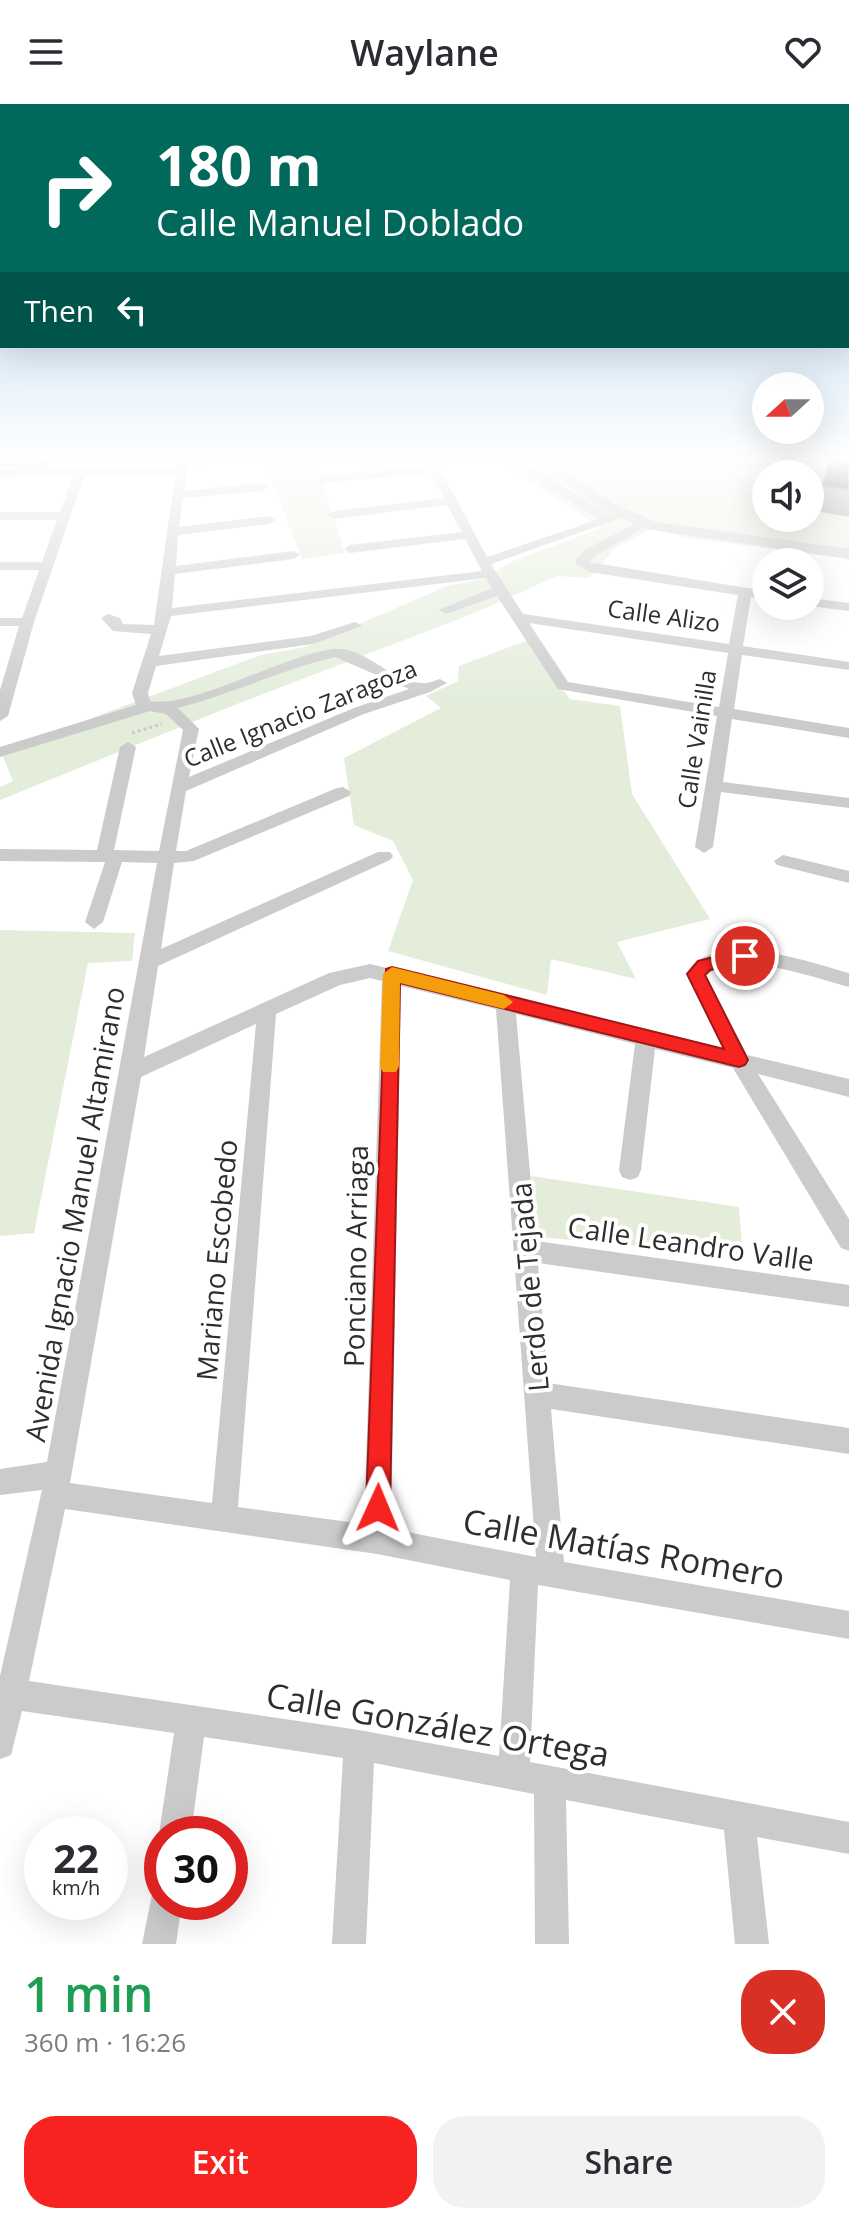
<!DOCTYPE html>
<meta charset="utf-8">
<style>
:root{--surface:#fff;--page:#f2f2f3;--text:#2b2b33;--muted:#7c7c81;--accent:#f62320}
body{margin:0;font-family:"Open Sans",sans-serif;background:var(--page);color:var(--text);height:100vh;display:flex;flex-direction:column;font-size:30px;white-space:nowrap}
*{box-sizing:border-box;margin:0}
p{font-size:26px;color:var(--muted)}
.icon{flex:none;width:44px;height:44px;fill:none;stroke:currentColor;stroke-width:2;stroke-linecap:round;stroke-linejoin:round}
.map{position:relative;height:1840px;overflow:hidden}
.details{display:flex;flex-direction:column;background:var(--surface);flex:1}
.details>*{flex:none}
.guide{position:absolute;left:0px;top:0px;width:850px;height:244px;box-shadow:0 8px 32px #0002;background:#00695c;color:#fff;overflow:hidden}
.needle{width:52px;rotate:249deg}
.controls{position:absolute;left:752px;top:268px;display:grid;gap:16px}
.controls a{display:grid;place-items:center;width:72px;height:72px;border-radius:50%;background:var(--surface);box-shadow:0 8px 32px #0002;font-size:40px}
.speed{position:absolute;left:24px;top:1712px;display:flex;gap:16px;font-size:40px;font-weight:700;text-align:center}
.speed>*{display:grid;place-content:center;width:104px;height:104px;border-radius:50%;background:var(--surface);box-shadow:0 8px 32px #0002;line-height:1}
.speed small{font-size:20px;font-weight:400}
.speed .limit{border:12px solid #d22;background:#fff;color:#111}
.pin{position:absolute;display:grid;place-items:center;width:68px;height:68px;color:#fff;margin:-34px;border:4px solid #fff;border-radius:50%;box-shadow:0 2px 8px #0007}
.me{position:absolute;width:88px;margin:-44px;rotate:1deg;stroke-linejoin:round;filter:drop-shadow(0 0 6px #0008)}
.turn{display:flex;align-items:center;gap:28px;height:168px;padding:0 24px;font-size:36px}
.turn .icon{width:104px;height:104px;stroke-width:2.5}
.turn b{display:block;font-size:56px;line-height:68px}
.then{display:flex;align-items:center;height:76px;padding:0 24px;background:#0003;gap:16px;font-size:30px}
.round{display:grid;place-items:center;flex:none;width:84px;height:84px;border-radius:32px;background:var(--page)}
.headline{display:flex;align-items:center;justify-content:space-between;height:136px;padding:0 24px}
h1{font-size:48px;font-weight:600;line-height:60px;color:#1e9e55}
.button{display:flex;gap:16px;margin-top:auto;padding:16px 24px}
.button a{flex:1;height:92px;border-radius:32px;background:var(--accent);color:#fff;font-size:32px;font-weight:600;line-height:92px;text-align:center}
.button a+a{background:var(--page);color:var(--text)}
header{display:flex;justify-content:space-between;align-items:center;height:104px;padding:0 24px;background:var(--surface);font-size:36px;font-weight:600}
.map>svg:first-child{display:block}
.green{fill:#e3edda}
.lines{fill:none;stroke-linecap:round;stroke-linejoin:round}
.path{stroke:#cbcbcb;stroke-width:3;stroke-dasharray:3 3;stroke-linecap:butt}
.service{stroke:#cbcbcb;stroke-width:7}
.minor{fill:#cbcbcb;fill-rule:evenodd}
.tertiary{fill:#cbcbcb;fill-rule:evenodd}
.wall{fill:#8a8a8a}
.shaded-wall{fill:#5b5b5b}
.building{fill:#151515;stroke:#5b5b5b;stroke-width:2}
.route{fill:#f62320;stroke:#a01715;stroke-width:2}
.slow{fill:#f59e0b}
.labels{text-anchor:middle;dominant-baseline:central;stroke-width:8;stroke-linejoin:round;paint-order:stroke}
.far-street-label{font-size:24px;fill:#2e2e2e;stroke:#fff}
.street-label{font-size:28px;fill:#2e2e2e;stroke:#fff}
.near-street-label{font-size:34px;fill:#2e2e2e;stroke:#fff}
</style>
<header><svg class="icon" aria-label="menu" viewBox="0 0 24 24"><path d="M4 6h16M4 12h16M4 18h16"/></svg>Waylane<svg class="icon" aria-label="heart" viewBox="0 0 24 24"><path d="M12 20l-8-8c-3-5 5-10 8-4 3-6 11-1 8 4z"/></svg></header>
<div class="map">
<svg width="849" height="1840" viewBox="0 0 849 1840">
<rect width="100%" height="100%" fill="#fff"/>
<!-- green -->
<g class="green">
<polygon points="258,353 314,353 345,449 302,455 266,362"/>
<polygon points="493,353 692,353 802,370 766,370 766,414 810,414 810,371 826,374 815,407 849,413 849,455 689,434 651,425 615,444 589,474 557,472 472,510 237,600 0,696 0,683 13,677 1,648 261,551 306,543 447,482 488,474 508,459 601,424"/>
<polygon points="528,536 570,595 620,602 632,690 710,815 617,838 636,875 551,855 547,891 388,847 413,776 393,737 354,721 344,654 441,604 426,592 458,577 459,562"/>
<polygon points="0,826 135,829 132,857 88,859 34,1129 0,1132"/>
<polygon points="531,1072 739,1103 743,1152 539,1133"/>
</g>
<g class="lines">
<!-- path -->
<polyline class="path" points="132,629 162,620"/>
<!-- service -->
<g class="service">
<polyline points="714,353 849,374"/>
<polyline points="801,367 805,353"/>
</g>
<!-- minor -->
<g class="minor">
<path d="M178,353H190L189,356L248,353L188,363L184,387L262,379L268,383L262,387L183,394L179,423L269,412L275,416L269,420L178,431L176,462L294,447L300,451L294,455L175,470L172,504L482,467L465,435L350,449L344,445L350,441L462,428L447,401L334,415L328,411L334,407L444,394L431,369L319,379V373L323,372L427,362L422,353H434L487,453L599,415L501,353H516L610,411L623,407L629,411L491,460L523,510L729,540L738,491L589,468L576,460L575,456L585,446L643,415L647,416V422L595,452L589,458L766,487V495L751,493L743,542L849,558V566L742,551L734,605L849,624V634L732,615L723,678L849,694V704L721,688L713,743L704,749L695,743L717,612L558,585L497,492L446,510L439,506L492,484L486,474L171,512L159,552L311,532L355,518L362,522L313,540L156,562L148,589L150,597C192,605 282,552 332,545C365,541 390,578 422,579C428,580 435,576 440,575L447,579L430,588L364,610L186,687L176,747H186L337,684L343,683L351,688L349,692L194,757L174,759L161,845L378,748H390L393,752L390,756L158,862L144,953L329,869L370,860L724,945L686,870C713,823 809,858 849,869V883C814,874 735,844 706,872L747,951L849,975V993L758,970L849,1115V1147L841,1144L733,964L655,945L641,1066L638,1073L630,1076L622,1073L619,1066L635,940L516,910L536,1137L849,1181V1203L538,1159L548,1279L849,1324V1350L551,1305L564,1458L849,1507V1535L538,1481L530,1658L849,1718V1750L757,1733L769,1840H735L724,1726L566,1696L569,1840H535L534,1690L374,1659L366,1840H332L343,1654L204,1633L191,1730H162V1737L159,1730L174,1629L22,1607L11,1651L0,1655V1572L42,1386L0,1391V1365L47,1358L157,759L122,758L103,818L94,825L85,818L105,758L0,757V745L97,746L120,643L128,638L136,643L114,746L159,747L183,626L166,610L150,607L0,653V643L136,601L132,589L151,530L113,527L101,514L108,510L120,514L123,520L154,521L175,372H84L34,518L8,612L0,617V586L19,522H0V514H22L39,466H0V458H42L57,416H0V408H60L73,372L0,373V365L176,364ZM529,519L728,549L719,603L568,578ZM335,553L409,585L354,604L189,673L199,625L178,604C231,590 281,566 335,553ZM370,874L382,877L364,1420L238,1403L276,910L340,881ZM401,882L496,905L536,1453L391,1425ZM256,920L212,1399L70,1379L141,973ZM65,1405L377,1450L510,1476L499,1652L359,1626L29,1577Z"/>
<polygon points="810,494 849,499 849,507 810,502"/>
<polygon points="783,751 849,767 849,779 777,761 774,757"/>
<polygon points="162,1783 162,1798 182,1798 176,1840 142,1840 153,1786"/>
</g>
<!-- tertiary -->
<polygon class="tertiary" points="529,353 546,353 615,400 656,418 849,445 849,455 646,425 603,406"/>
</g>
<!-- wall -->
<g class="wall">
<polygon points="0,353 55,353 48,363 0,363"/>
<polygon points="849,353 849,413 814,407 822,382"/>
</g>
<!-- shaded-wall -->
<polygon class="shaded-wall" points="45,353 55,353 48,363"/>
<!-- building -->
<polygon class="building" points="831,353 849,353 849,386 822,382"/>
<!-- sky -->
<linearGradient id="sky" x2="0" y2="1"><stop stop-color="#9ac4eb"/><stop offset="0.58" stop-color="#fff"/><stop offset="1" stop-color="#fff" stop-opacity="0"/></linearGradient>
<rect width="849" height="611" fill="url(#sky)"/>
<!-- route -->
<polygon class="route" points="745,845 751,847 753,852 751,856 710,866 705,871 748,956 745,961 739,963 400,879 390,1404 387,1413 378,1417 369,1413 366,1404 386,865 392,863 724,945 687,870 698,857"/>
<!-- slow -->
<polygon class="slow" points="392,863 504,891 513,898 504,905 400,879 399,962 396,968 383,968 380,962 383,870"/>
<g class="labels">
<!-- far-street labels -->
<g class="far-street-label">
<text transform="translate(664 511) rotate(8)">Calle Alizo</text>
<text transform="translate(300 609) rotate(-22)">Calle Ignacio Zaragoza</text>
<text transform="translate(696 635) rotate(-81)">Calle Vainilla</text>
</g>
<!-- street labels -->
<g class="street-label">
<text transform="translate(74 1110) rotate(-80)">Avenida Ignacio Manuel Altamirano</text>
<text transform="translate(691 1139) rotate(8)">Calle Leandro Valle</text>
<text transform="translate(355 1152) rotate(-89)">Ponciano Arriaga</text>
<text transform="translate(216 1156) rotate(-85)">Mariano Escobedo</text>
<text transform="translate(529 1183) rotate(-95)">Lerdo de Tejada</text>
</g>
<!-- near-street labels -->
<g class="near-street-label">
<text transform="translate(624 1444) rotate(10)">Calle Matías Romero</text>
<text transform="translate(438 1620) rotate(10)">Calle González Ortega</text>
</g>
</g>
</svg>
<div class="controls">
<a><svg class="needle" viewBox="-14 -14 28 28"><path d="M0-13l5 13h-10z" fill="#e53935"/><path d="M0 13l5-13h-10z" fill="#7c7c81"/></svg></a>
<a><svg class="icon" aria-label="sound" viewBox="0 0 24 24"><path d="M4 9h4l5-4v14l-5-4H4zM17 9q2 3 0 6"/></svg></a>
<a><svg class="icon" aria-label="layers" viewBox="0 0 24 24"><path d="M12 4l9 5-9 5-9-5zM3 14l9 5 9-5"/></svg></a>
</div>
<div class="speed"><div>22<small>km/h</small></div><div class="limit">30</div></div>
<div class="pin" style="left:745px;top:852px;background:#d93025"><svg class="icon" aria-label="arrive" viewBox="0 0 24 24"><path d="M6 21V4h12l-3 4 3 4H6"/></svg></div>
<svg class="me" style="left:378px;top:1404px" viewBox="-20 -20 40 40"><path d="M0-17L14 15 0 8-14 15z" fill="#f62320" stroke="#fff" stroke-width="4"/></svg>
<div class="guide">
<div class="turn"><svg class="icon" aria-label="right" viewBox="0 0 24 24"><path d="M7 20v-9h11M14 6l5 5-5 5"/></svg><div><b>180 m</b>Calle Manuel Doblado</div></div>
<div class="then">Then<svg class="icon" aria-label="left" viewBox="0 0 24 24"><path d="M17 20v-9H6M10 6l-5 5 5 5"/></svg></div>
</div>
</div>
<section class="details">
<div class="headline"><div><h1>1 min</h1><p>360 m · 16:26</p></div><a class="round" style="background:#d93025;color:#fff"><svg class="icon" aria-label="close" viewBox="0 0 24 24"><path d="M6 6l12 12M18 6L6 18"/></svg></a></div>
<div class="button"><a>Exit</a><a>Share</a></div>
</section>
